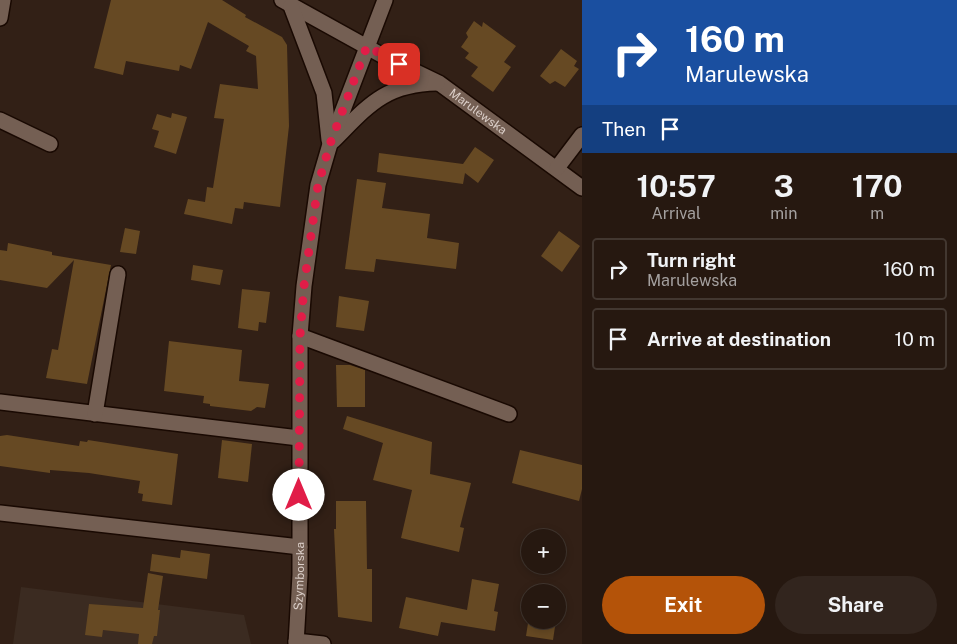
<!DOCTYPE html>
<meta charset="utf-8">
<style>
:root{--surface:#261810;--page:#32251e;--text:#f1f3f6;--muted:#a4a09f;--line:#423730;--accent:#b45309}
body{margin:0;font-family:"Public Sans",sans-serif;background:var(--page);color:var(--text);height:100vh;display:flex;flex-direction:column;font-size:19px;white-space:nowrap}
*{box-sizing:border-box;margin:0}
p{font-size:16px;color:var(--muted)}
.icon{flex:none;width:28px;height:28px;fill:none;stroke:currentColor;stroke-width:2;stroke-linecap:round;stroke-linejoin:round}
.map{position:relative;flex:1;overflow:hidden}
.side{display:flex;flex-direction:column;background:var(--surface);width:375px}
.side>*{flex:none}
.hud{background:#1a4fa0;color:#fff;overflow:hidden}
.fabs{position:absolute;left:521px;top:529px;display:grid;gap:10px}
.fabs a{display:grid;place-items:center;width:45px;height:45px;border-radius:50%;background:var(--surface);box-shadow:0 2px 8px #0003,0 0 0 1px var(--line);font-size:25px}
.pin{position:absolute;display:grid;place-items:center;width:42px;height:42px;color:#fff;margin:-21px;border-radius:10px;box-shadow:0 2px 8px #0006}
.me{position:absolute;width:55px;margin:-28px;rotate:0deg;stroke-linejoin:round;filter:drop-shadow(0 0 4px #0008)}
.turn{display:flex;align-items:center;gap:18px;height:105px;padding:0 20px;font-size:22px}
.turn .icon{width:65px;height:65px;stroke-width:2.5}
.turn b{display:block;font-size:35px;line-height:42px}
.then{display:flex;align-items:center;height:48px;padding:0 20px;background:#0003;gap:10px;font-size:19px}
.eta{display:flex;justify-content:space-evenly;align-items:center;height:85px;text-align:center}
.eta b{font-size:30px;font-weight:700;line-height:35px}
.action{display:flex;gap:10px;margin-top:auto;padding:10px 20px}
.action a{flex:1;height:58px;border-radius:30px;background:var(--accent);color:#fff;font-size:20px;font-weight:700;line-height:58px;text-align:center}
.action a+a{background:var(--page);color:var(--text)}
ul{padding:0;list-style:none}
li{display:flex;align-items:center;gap:15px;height:62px;margin:0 10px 8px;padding:0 10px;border:2px solid var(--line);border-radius:5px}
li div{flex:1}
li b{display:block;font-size:19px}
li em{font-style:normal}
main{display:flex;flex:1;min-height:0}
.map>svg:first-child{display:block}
.industrial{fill:#3b2b21}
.building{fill:#664923}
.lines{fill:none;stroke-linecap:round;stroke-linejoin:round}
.minor-casing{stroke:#190902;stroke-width:18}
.minor{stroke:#745f53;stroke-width:15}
.route{stroke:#e11d48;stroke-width:9;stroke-dasharray:0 16.2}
.labels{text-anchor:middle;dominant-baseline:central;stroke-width:5;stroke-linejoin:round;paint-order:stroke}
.street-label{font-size:12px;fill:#dbcfc9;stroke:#140c07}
</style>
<main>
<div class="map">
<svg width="582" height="644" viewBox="0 0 582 644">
<rect width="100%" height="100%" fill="#322016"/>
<!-- industrial -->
<polygon class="industrial" points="21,587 244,615 251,644 13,644"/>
<!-- building -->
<g class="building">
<polygon points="111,0 222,0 246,15 245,17 282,37 287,45 289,126 280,207 244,202 243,209 235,208 232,224 184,214 188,199 205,202 207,187 213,188 224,119 214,118 220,84 258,89 256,56 246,51 249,46 208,22 191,69 180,65 179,71 126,61 123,75 94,68"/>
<polygon points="474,21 482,27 483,22 516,46 504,62 511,67 493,92 471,76 478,67 465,58 469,53 461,47 468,37 466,33"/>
<polygon points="561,49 577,61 574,66 579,69 565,87 555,81 550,84 540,76"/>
<polygon points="172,113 187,117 176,154 154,147 159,131 152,129 157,114 171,118"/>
<polygon points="475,147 494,160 478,183 465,173 463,184 377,172 379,153 463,164"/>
<polygon points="357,179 386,183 382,208 430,214 427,238 459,243 456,269 376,259 374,272 345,269"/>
<polygon points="125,228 140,231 136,254 120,252"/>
<polygon points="559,231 580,246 562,272 541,256"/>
<polygon points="8,243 52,252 52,255 111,265 87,384 46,378 52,349 58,350 74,260 47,288 0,280 0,250 7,251"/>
<polygon points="193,265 223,270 220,285 191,280"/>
<polygon points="242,289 270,292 266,323 259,322 258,331 238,328"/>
<polygon points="339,296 369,301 364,331 336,327"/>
<polygon points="169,341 242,350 239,381 269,384 265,408 257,407 251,411 210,406 210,404 203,403 204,396 164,391"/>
<polygon points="336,365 350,365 365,370 365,407 337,407"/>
<polygon points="347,416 432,442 430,474 471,483 460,527 464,528 459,552 401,538 412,490 373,480 383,443 343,429"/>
<polygon points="7,435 79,446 80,441 87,442 88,440 178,454 172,505 142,501 143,494 138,493 140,481 89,473 50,470 50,473 0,466 0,436"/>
<polygon points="222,440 252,444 248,482 218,478"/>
<polygon points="520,450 582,465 582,489 579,501 512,483"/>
<polygon points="336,501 366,501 367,569 372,569 372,622 338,617 334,529 336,529"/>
<polygon points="181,550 210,554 207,579 150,571 152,554 180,558"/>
<polygon points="148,573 163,576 158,610 160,610 157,636 154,636 152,644 138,644 139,634 103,630 102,637 85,635 89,604 143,608"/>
<polygon points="472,579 499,584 494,611 498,612 495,631 441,622 438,636 399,628 406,597 467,610"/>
<polygon points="530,610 530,620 556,620 553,640 526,636"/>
</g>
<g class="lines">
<defs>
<g id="minor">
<path id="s1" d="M282,0L385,57L439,83L582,188"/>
<polyline points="291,6 324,93 329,140"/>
<polyline points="0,18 3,0"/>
<polyline points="0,120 50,144"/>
<path d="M333,141C368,106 384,84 437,83"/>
<polyline points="557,168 582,135"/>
<polyline points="300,336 509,414"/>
<polyline points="0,402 299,438"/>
<polyline points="95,414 118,274"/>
<polyline points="0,513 300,547"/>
<polyline points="296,641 323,644"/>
<path id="s2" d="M296,644L300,575V336L304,286L318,185L330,144L385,0"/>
</g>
</defs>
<!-- minor casing -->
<use href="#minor" class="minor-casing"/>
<!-- minor -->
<use href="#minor" class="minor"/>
</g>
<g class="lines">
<!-- route -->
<polyline class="route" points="299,495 300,336 304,286 318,185 330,144 367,46 399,64"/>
</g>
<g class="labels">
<!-- street labels -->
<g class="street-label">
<text stroke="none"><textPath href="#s1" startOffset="226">Marulewska</textPath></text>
<text stroke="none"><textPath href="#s2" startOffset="68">Szymborska</textPath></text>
</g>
</g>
</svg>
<div class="fabs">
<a>+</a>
<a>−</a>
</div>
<div class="pin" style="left:399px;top:64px;background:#d93025"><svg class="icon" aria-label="arrive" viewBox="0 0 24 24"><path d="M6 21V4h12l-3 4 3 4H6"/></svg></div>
<svg class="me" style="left:299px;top:495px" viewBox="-20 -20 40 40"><circle r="19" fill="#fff"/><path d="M0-13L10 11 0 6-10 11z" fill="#e11d48"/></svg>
</div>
<section class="side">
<div class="hud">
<div class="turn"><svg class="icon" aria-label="right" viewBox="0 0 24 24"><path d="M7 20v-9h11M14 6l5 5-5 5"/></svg><div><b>160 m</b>Marulewska</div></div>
<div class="then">Then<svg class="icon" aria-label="arrive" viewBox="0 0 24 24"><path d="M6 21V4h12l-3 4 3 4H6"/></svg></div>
</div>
<div class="eta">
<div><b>10:57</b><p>Arrival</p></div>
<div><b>3</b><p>min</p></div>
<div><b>170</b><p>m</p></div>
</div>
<ul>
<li><svg class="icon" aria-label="right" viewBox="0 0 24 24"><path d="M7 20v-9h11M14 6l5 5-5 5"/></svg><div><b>Turn right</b><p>Marulewska</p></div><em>160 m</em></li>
<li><svg class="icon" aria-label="arrive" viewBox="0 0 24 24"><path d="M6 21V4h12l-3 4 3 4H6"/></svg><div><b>Arrive at destination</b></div><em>10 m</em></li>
</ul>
<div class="action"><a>Exit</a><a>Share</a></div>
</section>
</main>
